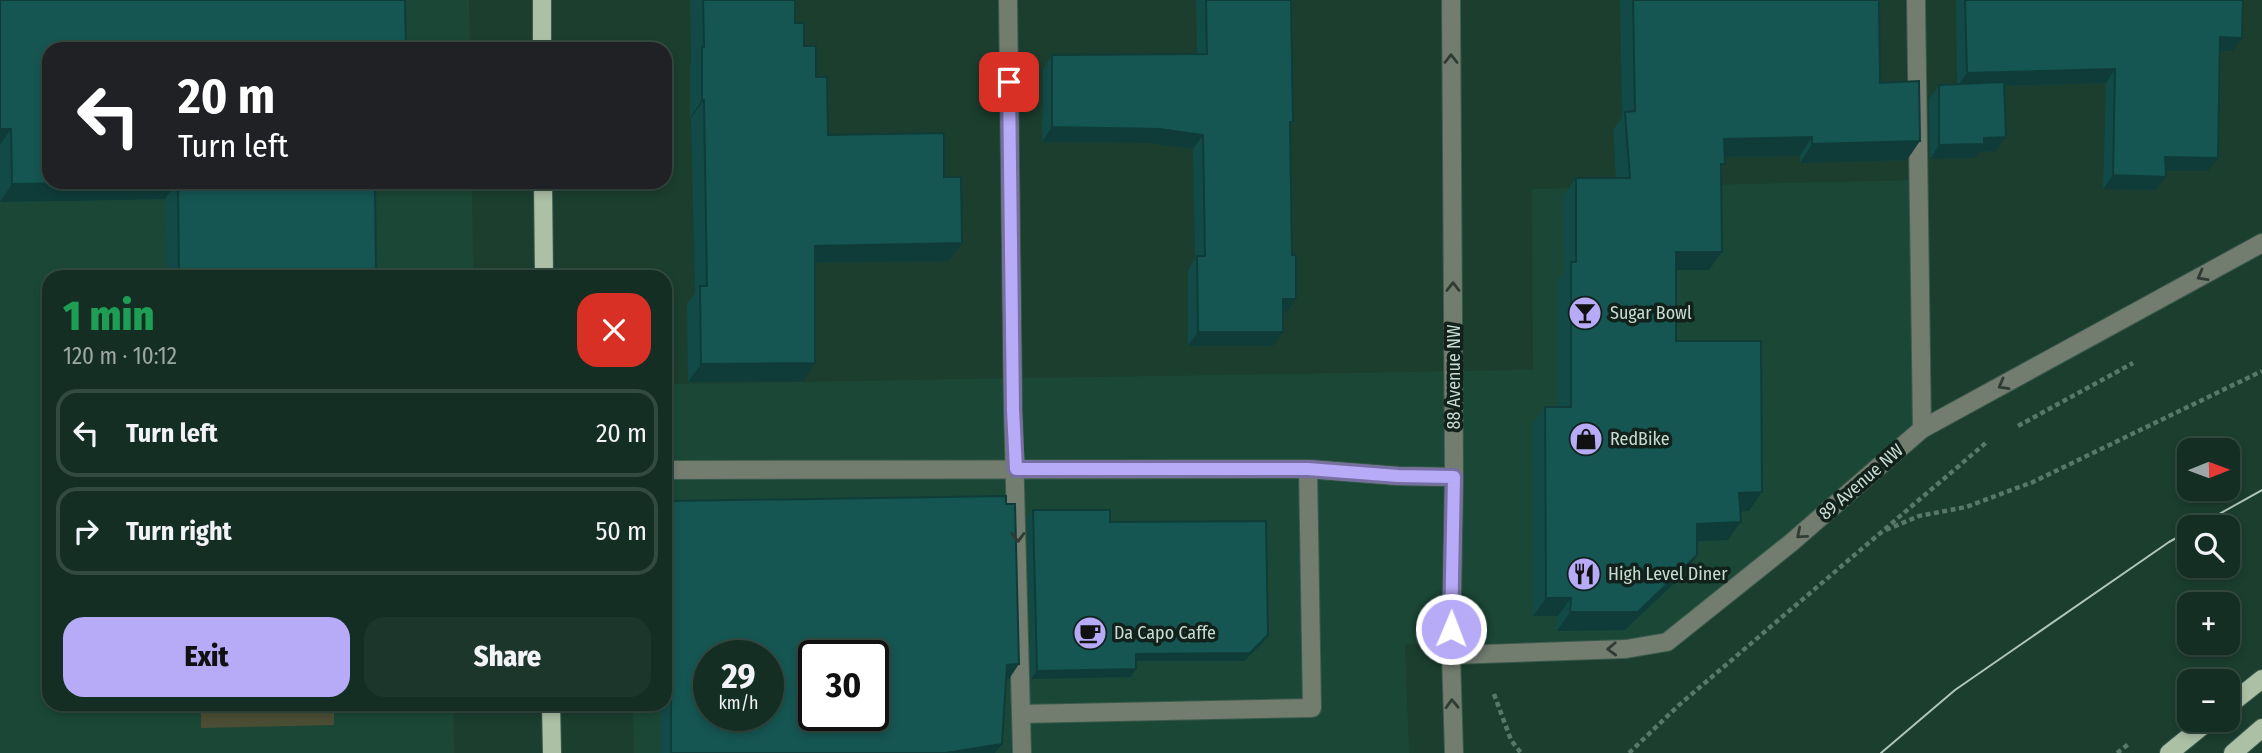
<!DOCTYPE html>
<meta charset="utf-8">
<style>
:root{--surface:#142e23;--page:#1d362b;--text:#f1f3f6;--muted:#9da8a6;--line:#334a41;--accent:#b7abf8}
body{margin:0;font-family:"Fira Sans Condensed",sans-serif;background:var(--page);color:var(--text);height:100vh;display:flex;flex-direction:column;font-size:26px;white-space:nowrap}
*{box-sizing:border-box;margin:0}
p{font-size:23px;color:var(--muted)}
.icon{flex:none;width:38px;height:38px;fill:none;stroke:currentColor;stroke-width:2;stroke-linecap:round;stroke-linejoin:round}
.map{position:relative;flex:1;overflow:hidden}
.details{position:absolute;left:42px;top:270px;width:630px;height:441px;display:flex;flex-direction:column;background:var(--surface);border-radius:21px;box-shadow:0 4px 10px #0003,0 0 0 2px var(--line)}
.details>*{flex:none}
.guide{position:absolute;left:42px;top:42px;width:630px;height:147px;border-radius:21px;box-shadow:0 4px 10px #0003,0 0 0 2px var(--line);background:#202124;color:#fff;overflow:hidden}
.needle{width:46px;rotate:89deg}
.fabs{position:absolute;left:2177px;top:438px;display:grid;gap:14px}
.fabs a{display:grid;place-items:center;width:63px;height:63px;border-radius:14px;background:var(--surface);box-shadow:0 4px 10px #0003,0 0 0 2px var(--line);font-size:35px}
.speed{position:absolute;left:693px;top:640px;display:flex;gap:14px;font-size:35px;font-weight:700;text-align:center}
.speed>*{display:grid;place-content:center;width:91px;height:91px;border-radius:50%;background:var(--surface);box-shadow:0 4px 10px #0003,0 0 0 2px var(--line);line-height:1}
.speed small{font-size:18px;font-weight:400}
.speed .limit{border:4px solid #111;border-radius:10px;background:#fff;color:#111}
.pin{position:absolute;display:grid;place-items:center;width:60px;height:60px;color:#fff;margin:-30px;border-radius:14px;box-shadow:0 4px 10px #0006}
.me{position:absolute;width:77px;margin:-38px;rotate:1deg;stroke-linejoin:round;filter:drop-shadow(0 0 5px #0008)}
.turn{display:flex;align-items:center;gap:24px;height:147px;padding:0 21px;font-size:32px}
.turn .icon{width:91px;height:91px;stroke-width:2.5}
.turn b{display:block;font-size:49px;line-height:60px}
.round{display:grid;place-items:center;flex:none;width:74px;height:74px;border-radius:21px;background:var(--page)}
.overview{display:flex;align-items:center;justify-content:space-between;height:119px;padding:0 21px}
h1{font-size:42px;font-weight:800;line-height:52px;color:#1e9e55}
.cta{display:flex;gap:14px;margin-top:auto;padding:14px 21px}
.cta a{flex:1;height:80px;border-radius:21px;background:var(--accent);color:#111;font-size:28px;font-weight:800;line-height:80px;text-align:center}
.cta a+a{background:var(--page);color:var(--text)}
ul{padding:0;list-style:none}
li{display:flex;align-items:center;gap:21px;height:88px;margin:0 14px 10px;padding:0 7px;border:4px solid var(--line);border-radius:21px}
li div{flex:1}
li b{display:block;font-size:26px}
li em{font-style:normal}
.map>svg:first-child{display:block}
.built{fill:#1b4836;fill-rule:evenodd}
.green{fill:#4b4e34}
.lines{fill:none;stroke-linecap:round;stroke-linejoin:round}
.minor-casing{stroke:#3a5a4c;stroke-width:20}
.major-casing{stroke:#3a5a4c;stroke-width:20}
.path{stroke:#59776a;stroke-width:4.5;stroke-dasharray:5 3.5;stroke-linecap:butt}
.minor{stroke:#727c6f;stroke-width:18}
.major{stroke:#acc0a6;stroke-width:18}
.tram{stroke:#b0c6bb;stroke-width:2}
.wall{fill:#124a47}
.shaded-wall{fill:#0f3c39}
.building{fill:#155652;stroke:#0f3c39;stroke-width:2;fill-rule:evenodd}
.oneway{stroke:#2f3c34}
.route-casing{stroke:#776fa1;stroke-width:18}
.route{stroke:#b7abf8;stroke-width:12}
.labels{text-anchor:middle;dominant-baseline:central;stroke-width:7;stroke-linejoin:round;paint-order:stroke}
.poi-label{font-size:18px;fill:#c8dcd2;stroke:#12211b;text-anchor:start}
.street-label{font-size:18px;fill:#c8dcd2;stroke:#12211b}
</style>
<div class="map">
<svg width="2262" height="753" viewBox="0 0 2262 753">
<rect width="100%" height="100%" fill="#1b3e2f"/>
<!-- built -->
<g class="built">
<polygon points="0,0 469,0 470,49 49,49 49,182 472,182 473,276 49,276 49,704 453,704 454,753 0,753"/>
<path d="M1919,180L1922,429L1667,642L1405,644L1409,753H634L633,704H665V384L1533,370L1532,189ZM709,656H768V716H709ZM814,656H873V716H814Z"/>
</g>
<!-- green -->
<polygon class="green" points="201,704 334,704 334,725 201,728"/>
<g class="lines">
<defs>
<g id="minor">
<polyline points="1008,0 1013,410 1022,753"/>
<polyline points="1451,0 1454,477 1451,655 1454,753"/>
<polyline points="1916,0 1922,429"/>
<polyline points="665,470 1308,469 1398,476 1454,477"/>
<polyline points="1451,655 1626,649 1667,642 1792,542 1922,429 2262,243"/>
<polyline points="1021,714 1312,708 1308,469"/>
</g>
<g id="major">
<polyline points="542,0 542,49"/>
<polyline points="543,182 544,276"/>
<polyline points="551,704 552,753"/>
<polyline points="2228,706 2262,679"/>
<polyline points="2169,753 2211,719"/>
<polyline points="2233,753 2262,728"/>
</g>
</defs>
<!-- minor casing -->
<use href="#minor" class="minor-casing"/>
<!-- major casing -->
<use href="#major" class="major-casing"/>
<!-- path -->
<g class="path">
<polyline points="2018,426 2133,363"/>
<polyline points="1886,530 1919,516 1966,507 2033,482 2262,371"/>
<polyline points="1494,694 1511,740 1521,753"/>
<polyline points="1629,753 1679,705 1988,441"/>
<polyline points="2117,753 2130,743"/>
</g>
<!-- minor -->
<use href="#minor" class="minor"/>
<!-- major -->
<use href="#major" class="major"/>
<!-- tram -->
<g class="tram">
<polyline points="2196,527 2262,490"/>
<polyline points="1881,753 1955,690 2169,542 2189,531"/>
</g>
</g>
<!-- wall -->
<g class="wall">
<polygon points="0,0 49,182 400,182 395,189 375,190 376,276 167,276 165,199 0,202"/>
<polygon points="690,0 795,0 795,23 816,77 828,135 944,177 962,243 949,261 815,263 803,381 688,382 687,304 695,293 691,118 690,118 690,65 691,62"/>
<polygon points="1196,0 1291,0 1293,122 1290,126 1286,313 1283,313 1283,332 1273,346 1188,346 1188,270 1195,259 1193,149 1150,143 1042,142 1043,69 1052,55 1197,54"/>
<polygon points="1620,0 1879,0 1880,83 1907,160 1800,163 1800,156 1725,157 1721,169 1709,270 1676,270 1676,341 1762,492 1749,511 1740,511 1728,540 1697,541 1684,574 1625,630 1557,631 1558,616 1533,616 1532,425 1545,407 1558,407 1558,280 1564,272 1563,196 1576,178 1616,178 1613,130 1622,117"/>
<polygon points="1956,0 2243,0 2233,51 2220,51 2208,171 2165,171 2166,177 2156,190 2103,189 2106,83 2005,86 2006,137 1996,151 1979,152 1975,158 1930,159 1929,99 1939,85 1957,84"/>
<polygon points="670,501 1009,679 1006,679 1002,744 995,753 661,753 661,704 665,704 665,508"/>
<polygon points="1033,510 1110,522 1268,635 1263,643 1244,661 1136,661 1131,677 1031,679 1027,518"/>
</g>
<!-- shaded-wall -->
<g class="shaded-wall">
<polygon points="2220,37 2242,38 2233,51 2211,51"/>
<polygon points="2115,69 2106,83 1957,87 1967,73"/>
<polygon points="702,100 704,100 691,118 690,118"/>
<polygon points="1052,127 1160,129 1203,135 1193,149 1150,143 1042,142"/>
<polygon points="0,129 11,129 0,145"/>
<polygon points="1812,137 1800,156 1712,157 1724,139"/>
<polygon points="2006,137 1996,151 1979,152 1975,158 1930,159 1939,145 1984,138"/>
<polygon points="1920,141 1907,160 1800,163 1812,144"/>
<polygon points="2165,157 2218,158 2208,171 2156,171"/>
<polygon points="2113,175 2166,177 2156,190 2103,189"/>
<polygon points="121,182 177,182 165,199 0,202 12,184"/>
<polygon points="367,182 400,182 395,189 362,190"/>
<polygon points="962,243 949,261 803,263 815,246"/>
<polygon points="1676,252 1722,252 1709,270 1663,270"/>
<polygon points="1283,299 1296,299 1286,313 1273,313"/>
<polygon points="1198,332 1283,332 1273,346 1188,346"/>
<polygon points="815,363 803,381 688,382 701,364"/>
<polygon points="1762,492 1749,511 1727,512 1739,493"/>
<polygon points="1741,522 1728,540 1684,542 1697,524"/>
<polygon points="1697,555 1684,574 1625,630 1557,631 1570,612"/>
<polygon points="1546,598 1571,598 1558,616 1533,616"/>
<polygon points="665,622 671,622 665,630"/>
<polygon points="1268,635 1263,643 1244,661 1130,661 1136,654"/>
<polygon points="1019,664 1009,679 997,679 1007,665"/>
<polygon points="1136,669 1131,677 1031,679 1037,671"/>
<polygon points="1002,744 995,753 946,753"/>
</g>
<!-- building -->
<g class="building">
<polygon points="0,0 405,0 406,49 49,49 49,182 121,182 12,184 11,129 0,129"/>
<polygon points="703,0 795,0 795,23 804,23 804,46 816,46 816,77 827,77 828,135 944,133 944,177 961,177 962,243 815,246 815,363 701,364 700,286 707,286 704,100 702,100 702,47 704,47"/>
<polygon points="1206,0 1291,0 1293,122 1290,122 1292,255 1296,255 1296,299 1283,299 1283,332 1198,332 1197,256 1205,256 1203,135 1160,129 1052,127 1052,55 1207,54"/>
<polygon points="1633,0 1879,0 1880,83 1919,81 1920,141 1812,144 1812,137 1724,139 1725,164 1721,164 1722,252 1676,252 1676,341 1761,341 1762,492 1739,493 1741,522 1697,524 1697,555 1638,612 1570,612 1571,598 1546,598 1545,407 1571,407 1571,262 1576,262 1576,178 1630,178 1625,112 1635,111"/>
<polygon points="1965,0 2243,0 2242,38 2220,37 2218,158 2165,157 2166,177 2113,175 2115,69 1967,73"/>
<polygon points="2004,82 2006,137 1984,138 1984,144 1939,145 1939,85"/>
<polygon points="178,182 375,182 376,276 179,276"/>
<path d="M1006,496V504H1015L1019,664L1007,665L1002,744L946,753H671V622H665V535H671L670,501ZM709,656H768V716H709ZM814,656H873V716H814Z"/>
<polygon points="1033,510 1110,510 1110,522 1266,521 1268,635 1250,653 1136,654 1136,669 1037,671"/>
</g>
<!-- one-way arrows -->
<defs><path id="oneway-chevron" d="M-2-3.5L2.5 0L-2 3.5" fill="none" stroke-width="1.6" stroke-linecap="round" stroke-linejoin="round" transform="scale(1.75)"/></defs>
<g class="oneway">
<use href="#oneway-chevron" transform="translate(1451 59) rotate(-90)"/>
<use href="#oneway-chevron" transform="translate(2202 276) rotate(151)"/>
<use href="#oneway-chevron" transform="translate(1453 287) rotate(-90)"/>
<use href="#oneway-chevron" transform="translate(2003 385) rotate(151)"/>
<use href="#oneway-chevron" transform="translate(1801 534) rotate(139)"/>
<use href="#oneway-chevron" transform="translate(1018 537) rotate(89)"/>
<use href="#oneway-chevron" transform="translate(1612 649) rotate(178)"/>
<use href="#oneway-chevron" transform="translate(1452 704) rotate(-92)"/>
</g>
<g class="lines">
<defs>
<polyline id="route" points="1009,82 1013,410 1016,469 1308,469 1398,476 1454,477 1451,629"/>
</defs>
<!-- route casing -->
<use href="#route" class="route-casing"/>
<!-- route -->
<use href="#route" class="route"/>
</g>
<!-- icons -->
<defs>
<symbol id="bar-disc" viewBox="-11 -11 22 22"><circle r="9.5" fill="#b7abf8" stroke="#12211b"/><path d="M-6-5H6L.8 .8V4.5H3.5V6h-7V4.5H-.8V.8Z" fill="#111"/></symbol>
<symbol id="shop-disc" viewBox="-11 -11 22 22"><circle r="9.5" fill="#b7abf8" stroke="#12211b"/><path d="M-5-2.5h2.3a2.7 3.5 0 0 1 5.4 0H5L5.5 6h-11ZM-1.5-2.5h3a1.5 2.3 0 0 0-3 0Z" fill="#111"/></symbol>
<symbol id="restaurant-disc" viewBox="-11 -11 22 22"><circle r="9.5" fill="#b7abf8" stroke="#12211b"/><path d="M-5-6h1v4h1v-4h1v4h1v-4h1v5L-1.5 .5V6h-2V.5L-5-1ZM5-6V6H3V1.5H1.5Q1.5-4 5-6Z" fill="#111"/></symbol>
<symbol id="cafe-disc" viewBox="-11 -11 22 22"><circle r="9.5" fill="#b7abf8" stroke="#12211b"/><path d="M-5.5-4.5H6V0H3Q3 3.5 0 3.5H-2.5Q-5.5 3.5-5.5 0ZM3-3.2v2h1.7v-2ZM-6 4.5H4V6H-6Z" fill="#111"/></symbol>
</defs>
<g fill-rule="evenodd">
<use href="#bar-disc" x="1566" y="294" width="38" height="38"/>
<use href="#shop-disc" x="1567" y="420" width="38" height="38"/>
<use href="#restaurant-disc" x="1565" y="555" width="38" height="38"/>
<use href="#cafe-disc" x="1071" y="614" width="38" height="38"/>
</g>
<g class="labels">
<!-- poi labels -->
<g class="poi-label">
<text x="1610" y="313">Sugar Bowl</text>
<text x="1610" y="439">RedBike</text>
<text x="1608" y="574">High Level Diner</text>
<text x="1114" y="633">Da Capo Caffe</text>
</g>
<!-- street labels -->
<g class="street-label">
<text transform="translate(1454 377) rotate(-90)">88 Avenue NW</text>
<text transform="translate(1861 482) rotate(-41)">89 Avenue NW</text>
</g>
</g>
</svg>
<div class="fabs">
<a><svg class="needle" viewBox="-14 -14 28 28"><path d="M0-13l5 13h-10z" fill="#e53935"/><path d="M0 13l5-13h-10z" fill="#9da8a6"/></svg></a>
<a><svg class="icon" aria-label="search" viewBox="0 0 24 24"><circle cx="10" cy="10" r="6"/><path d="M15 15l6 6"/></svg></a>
<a>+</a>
<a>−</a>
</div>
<div class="speed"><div>29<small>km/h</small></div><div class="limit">30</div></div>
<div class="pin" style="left:1009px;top:82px;background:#d93025"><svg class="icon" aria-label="arrive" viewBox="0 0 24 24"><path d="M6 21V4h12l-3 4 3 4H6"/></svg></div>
<svg class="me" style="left:1451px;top:629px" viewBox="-20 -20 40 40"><circle r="17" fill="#b7abf8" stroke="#fff" stroke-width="3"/><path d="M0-11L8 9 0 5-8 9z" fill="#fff"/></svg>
<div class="guide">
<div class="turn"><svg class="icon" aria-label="left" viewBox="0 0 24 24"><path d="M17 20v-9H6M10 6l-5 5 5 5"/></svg><div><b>20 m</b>Turn left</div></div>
</div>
<section class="details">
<div class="overview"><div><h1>1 min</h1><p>120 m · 10:12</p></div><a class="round" style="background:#d93025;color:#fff"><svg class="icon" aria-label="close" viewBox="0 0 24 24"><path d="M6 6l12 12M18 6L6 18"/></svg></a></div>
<ul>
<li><svg class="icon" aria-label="left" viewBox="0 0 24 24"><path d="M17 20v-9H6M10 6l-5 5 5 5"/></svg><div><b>Turn left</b></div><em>20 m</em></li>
<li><svg class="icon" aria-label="right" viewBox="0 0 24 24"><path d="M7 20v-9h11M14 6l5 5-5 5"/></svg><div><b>Turn right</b></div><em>50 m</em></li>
</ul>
<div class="cta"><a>Exit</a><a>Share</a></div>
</section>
</div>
